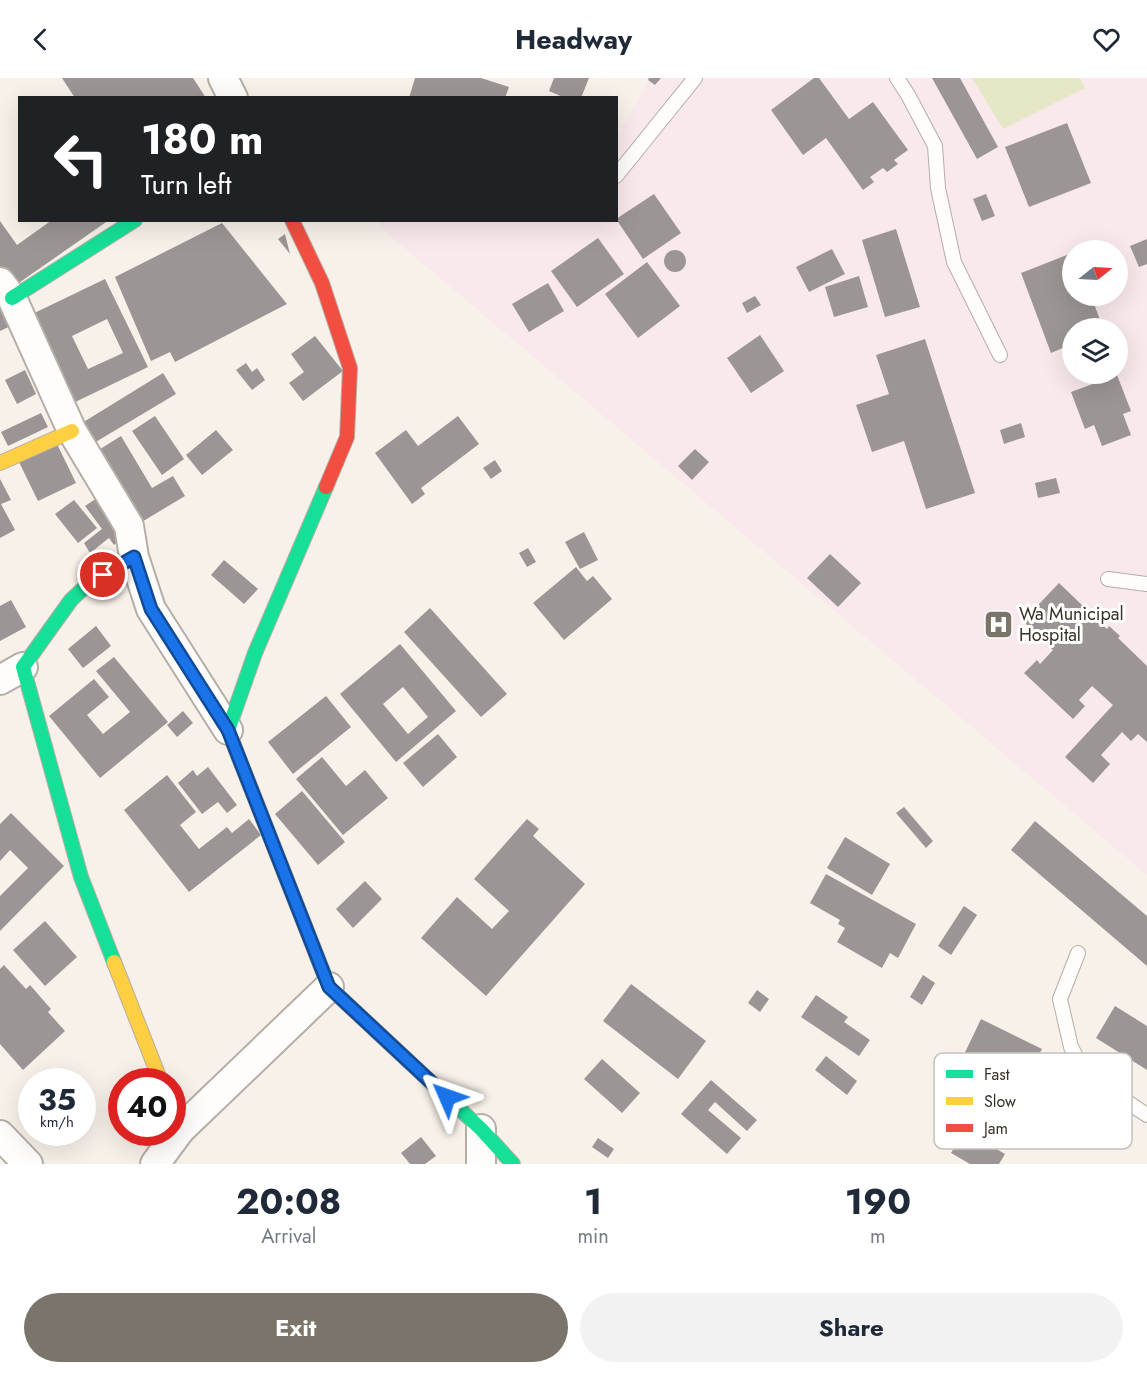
<!DOCTYPE html>
<style>
:root{--surface:#fff;--page:#f2f2f3;--text:#1f2937;--muted:#747a83;--accent:#7b746a}
body{margin:0;font-family:Jost,sans-serif;background:var(--page);color:var(--text);height:100vh;display:flex;flex-direction:column;font-size:22px;white-space:nowrap}
*{box-sizing:border-box;margin:0}
p{font-size:20px;color:var(--muted)}
.icon{flex:none;width:33px;height:33px;fill:none;stroke:currentColor;stroke-width:2;stroke-linecap:round;stroke-linejoin:round}
.map{position:relative;height:1086px;overflow:hidden}
.side{display:flex;flex-direction:column;background:var(--surface);flex:1}
.side>*{flex:none}
.top-card{position:absolute;left:18px;top:18px;width:600px;height:126px;border-radius:0px;box-shadow:0 6px 24px #0002;background:#202124;color:#fff;overflow:hidden}
.needle{width:39px;rotate:72deg}
.controls{position:absolute;left:1062px;top:162px;display:grid;gap:12px}
.controls a{display:grid;place-items:center;width:66px;height:66px;border-radius:50%;background:var(--surface);box-shadow:0 6px 24px #0002;font-size:30px}
.speed{position:absolute;left:18px;top:990px;display:flex;gap:12px;font-size:30px;font-weight:700;text-align:center}
.speed>*{display:grid;place-content:center;width:78px;height:78px;border-radius:50%;background:var(--surface);box-shadow:0 6px 24px #0002;line-height:1}
.speed small{font-size:15px;font-weight:400}
.speed .limit{border:9px solid #d22;background:#fff;color:#111}
.pin{position:absolute;display:grid;place-items:center;width:51px;height:51px;color:#fff;margin:-26px;border:3px solid #fff;border-radius:50%;box-shadow:0 2px 6px #0007}
.me{position:absolute;width:66px;margin:-33px;rotate:313deg;stroke-linejoin:round;filter:drop-shadow(0 0 4px #0008)}
.turn{display:flex;align-items:center;gap:21px;height:126px;padding:0 24px;font-size:27px}
.turn .icon{width:78px;height:78px;stroke-width:2.5}
.turn b{display:block;font-size:42px;line-height:51px}
.eta{display:flex;justify-content:space-evenly;align-items:center;height:102px;text-align:center}
.eta b{font-size:36px;font-weight:700;line-height:42px}
.action{display:flex;gap:12px;margin-top:auto;padding:12px 24px}
.action a{flex:1;height:69px;border-radius:36px;background:var(--accent);color:#fff;font-size:24px;font-weight:700;line-height:69px;text-align:center}
.action a+a{background:var(--page);color:var(--text)}
header{display:flex;justify-content:space-between;align-items:center;height:78px;padding:0 24px;background:var(--surface);font-size:27px;font-weight:700}
.map>svg:first-child{display:block}
.medical{fill:#f9e9ec;fill-rule:evenodd}
.green{fill:#e6e7c7}
.building{fill:#9c9595;fill-rule:evenodd}
.lines{fill:none;stroke-linecap:round;stroke-linejoin:round}
.lane-casing{stroke:#b5aea6;stroke-width:16}
.street-casing{stroke:#b5aea6;stroke-width:32}
.fast-casing{stroke:#b5aea6;stroke-width:16}
.slow-casing{stroke:#b5aea6;stroke-width:16}
.jam-casing{stroke:#b5aea6;stroke-width:16}
.lane{stroke:#fefdfc;stroke-width:14}
.street{stroke:#fefdfc;stroke-width:28}
.fast{stroke:#16e098;stroke-width:14}
.slow{stroke:#ffcf43;stroke-width:14}
.jam{stroke:#f24e42;stroke-width:14}
.route-casing{stroke:#114b97;stroke-width:15}
.route{stroke:#1a73e8;stroke-width:10}
.labels{text-anchor:middle;dominant-baseline:central;stroke-width:6;stroke-linejoin:round;paint-order:stroke}
.poi-label{font-size:18px;fill:#373026;stroke:#fff;text-anchor:start}
.key{fill:#fff;stroke:#c3c1be;stroke-width:1.5}
.key-label{font-size:16px;fill:#373026}
</style>
<header><svg class="icon" aria-label="back" viewBox="0 0 24 24"><path d="M15 5l-7 7 7 7"/></svg>Headway<svg class="icon" aria-label="heart" viewBox="0 0 24 24"><path d="M12 20l-8-8c-3-5 5-10 8-4 3-6 11-1 8 4z"/></svg></header>
<div class="map">
<svg width="1147" height="1086" viewBox="0 0 1147 1086">
<rect width="100%" height="100%" fill="#f8f1e9"/>
<!-- medical -->
<path class="medical" d="M651,0H1147V797L389,157L378,143L616,142L617,58ZM1072,172H1118V218H1072ZM1072,250H1118V296H1072Z"/>
<!-- green -->
<polygon class="green" points="972,0 1080,0 1085,10 1003,51"/>
<!-- building -->
<g class="building">
<polygon points="62,0 193,0 206,20 75,20"/>
<polygon points="415,0 481,0 509,9 505,20 409,20"/>
<polygon points="554,0 589,0 581,20 565,20 549,13"/>
<polygon points="649,0 661,0 655,7 648,2"/>
<polygon points="814,0 819,0 849,41 873,24 908,72 894,82 898,86 887,94 883,90 870,99 874,104 863,112 826,60 803,77 771,32"/>
<polygon points="932,0 960,0 998,69 977,81"/>
<polygon points="1067,45 1091,105 1029,129 1005,69"/>
<polygon points="654,116 681,155 643,181 616,141"/>
<polygon points="986,116 995,138 982,143 973,121"/>
<polygon points="52,142 109,142 13,209 0,190 0,143 17,167"/>
<polygon points="222,145 287,226 175,284 170,274 151,283 115,199"/>
<polygon points="896,151 920,229 885,239 862,162"/>
<polygon points="285,156 290,176 278,161"/>
<polygon points="598,160 624,196 577,229 551,193"/>
<polygon points="1147,161 1147,186 1139,189 1130,168"/>
<polygon points="832,171 845,196 809,214 796,189"/>
<circle cx="675" cy="183" r="11"/>
<polygon points="1072,175 1072,218 1091,218 1102,247 1093,250 1072,250 1072,266 1051,275 1021,195"/>
<polygon points="647,184 680,228 638,260 605,216"/>
<polygon points="859,198 868,229 834,239 825,209"/>
<path d="M105,201L148,289L69,327L26,239ZM107,241L123,275L88,291L72,258Z"/>
<polygon points="548,205 564,233 529,254 512,226"/>
<polygon points="0,218 13,247 0,253"/>
<polygon points="755,218 761,227 747,235 742,225"/>
<polygon points="760,257 784,293 751,315 727,280"/>
<polygon points="315,258 343,293 303,323 289,305 304,294 291,276"/>
<polygon points="925,261 975,415 926,431 904,363 872,374 856,327 889,316 876,277"/>
<polygon points="246,285 252,294 257,290 265,302 252,312 236,292"/>
<polygon points="25,292 36,316 17,326 5,302"/>
<polygon points="163,295 176,316 94,365 82,345"/>
<polygon points="1117,297 1131,333 1123,336 1131,357 1102,368 1094,347 1085,351 1071,314"/>
<polygon points="41,335 48,349 8,368 1,354"/>
<polygon points="155,338 184,381 162,397 132,353"/>
<polygon points="458,338 479,366 421,410 425,416 412,426 375,375 406,352 418,368"/>
<polygon points="1021,345 1025,359 1004,366 1000,352"/>
<polygon points="216,352 233,372 202,397 186,377"/>
<polygon points="121,358 152,410 173,398 185,418 140,445 97,373"/>
<polygon points="56,364 76,405 38,423 18,382"/>
<polygon points="695,371 709,384 692,402 678,388"/>
<polygon points="495,382 502,393 491,401 483,390"/>
<polygon points="1056,400 1060,415 1038,420 1035,405"/>
<polygon points="0,401 11,422 1,426 15,452 0,460"/>
<polygon points="97,420 126,458 114,467 109,460 90,475 84,465 102,451 85,428"/>
<polygon points="74,422 97,450 78,465 55,436"/>
<polygon points="584,454 598,482 580,491 565,464"/>
<polygon points="528,470 536,484 527,489 519,475"/>
<polygon points="830,476 861,505 838,529 807,500"/>
<polygon points="224,482 258,511 244,526 211,497"/>
<polygon points="576,489 587,503 593,498 612,521 564,562 533,525"/>
<polygon points="1059,505 1107,551 1109,548 1120,558 1118,560 1147,588 1147,664 1138,656 1131,663 1122,654 1101,677 1110,686 1093,705 1065,679 1113,627 1092,608 1079,622 1085,628 1073,641 1024,595 1037,582 1040,586 1053,572 1023,543"/>
<polygon points="11,522 26,549 0,563 0,528"/>
<polygon points="430,530 507,616 481,639 404,554"/>
<polygon points="96,548 111,568 83,590 68,571"/>
<path d="M400,566L456,633L396,684L340,616ZM403,609L428,639L408,656L383,626Z"/>
<polygon points="114,579 168,644 100,700 49,638 94,601 109,619 87,637 103,656 130,634 96,593"/>
<polygon points="326,618 351,649 293,696 268,664"/>
<polygon points="183,633 193,645 177,659 167,647"/>
<polygon points="438,656 457,679 423,709 403,685"/>
<polygon points="322,679 346,708 365,692 388,720 343,757 296,701"/>
<polygon points="208,689 237,727 227,735 218,724 202,736 178,705 193,692 197,698"/>
<polygon points="167,697 196,734 180,747 199,771 227,749 232,755 249,741 261,757 189,814 124,732"/>
<polygon points="302,713 345,764 318,787 275,736"/>
<polygon points="904,729 933,763 926,770 896,735"/>
<polygon points="11,735 64,788 0,853 0,818 28,790 10,772 0,783 0,746"/>
<polygon points="527,741 539,751 533,758 585,806 486,918 421,860 457,819 492,851 509,833 474,801"/>
<polygon points="1035,743 1147,838 1147,888 1011,772"/>
<polygon points="845,759 890,786 872,817 827,790"/>
<polygon points="826,796 916,846 898,880 890,875 882,890 837,864 845,850 838,846 840,842 810,825"/>
<polygon points="365,803 382,821 353,850 336,831"/>
<polygon points="964,828 977,837 951,877 938,868"/>
<polygon points="45,843 77,879 45,908 13,872"/>
<polygon points="4,887 26,911 30,907 51,931 48,934 65,953 23,992 0,966 0,891"/>
<polygon points="923,897 935,905 922,927 910,919"/>
<polygon points="631,906 706,963 678,1001 603,943"/>
<polygon points="757,912 769,921 760,934 748,925"/>
<polygon points="816,917 848,939 844,944 870,962 859,978 801,939"/>
<polygon points="1115,928 1147,948 1147,992 1096,960"/>
<polygon points="981,941 1042,971 1019,1017 959,987"/>
<polygon points="826,978 857,1003 847,1017 815,992"/>
<polygon points="602,981 640,1015 622,1035 584,1001"/>
<polygon points="711,1002 757,1042 747,1053 715,1024 708,1032 741,1060 727,1076 681,1036"/>
<polygon points="964,1052 1005,1076 999,1086 970,1086 951,1075"/>
<polygon points="421,1059 436,1078 425,1086 410,1086 401,1075"/>
<polygon points="598,1060 614,1071 608,1080 592,1069"/>
</g>
<g class="lines">
<defs>
<g id="lane">
<polyline points="897,0 908,17 935,68 938,110 954,184 1000,277"/>
<polyline points="616,98 695,0"/>
<polyline points="1108,501 1147,506"/>
<polyline points="1078,875 1060,921 1071,969 1086,997 1147,1037"/>
</g>
<g id="street">
<polyline points="223,0 233,20"/>
<polyline points="0,204 12,220 72,353 129,448 134,479 151,531 228,652"/>
<polyline points="0,602 23,589"/>
<polyline points="481,1051 481,1086"/>
<polyline points="180,1052 329,909"/>
<polyline points="0,1057 28,1086"/>
<polyline points="155,1086 180,1052 173,1034"/>
</g>
<g id="fast">
<polyline points="12,220 135,142"/>
<polyline points="326,409 255,575 228,652 329,909 481,1051 513,1086"/>
<polyline points="114,884 81,799 23,589 71,522 88,506 134,479"/>
</g>
<g id="slow">
<polyline points="0,385 72,353"/>
<polyline points="114,884 161,1004"/>
</g>
<polyline id="jam" points="292,142 322,205 350,290 347,359 326,409"/>
</defs>
<!-- lane casing -->
<use href="#lane" class="lane-casing"/>
<!-- street casing -->
<use href="#street" class="street-casing"/>
<!-- fast casing -->
<use href="#fast" class="fast-casing"/>
<!-- slow casing -->
<use href="#slow" class="slow-casing"/>
<!-- jam casing -->
<use href="#jam" class="jam-casing"/>
<!-- lane -->
<use href="#lane" class="lane"/>
<!-- street -->
<use href="#street" class="street"/>
<!-- fast -->
<use href="#fast" class="fast"/>
<!-- slow -->
<use href="#slow" class="slow"/>
<!-- jam -->
<use href="#jam" class="jam"/>
</g>
<g class="lines">
<defs>
<polyline id="route" points="103,497 134,479 151,531 228,652 329,909 447,1019"/>
</defs>
<!-- route casing -->
<use href="#route" class="route-casing"/>
<!-- route -->
<use href="#route" class="route"/>
</g>
<!-- icons -->
<defs>
<symbol id="hospital-square" viewBox="-11 -11 22 22"><rect x="-9" y="-9" width="18" height="18" rx="4" fill="#7b746a" stroke="#fff"/><path d="M-5-5h3v3.5h4V-5h3V5h-3V1.5h-4V5h-3Z" fill="#fff"/></symbol>
</defs>
<g fill-rule="evenodd">
<use href="#hospital-square" x="982" y="530" width="33" height="33"/>
</g>
<g class="labels">
<!-- poi labels -->
<g class="poi-label">
<text x="1019" y="536">Wa Municipal<tspan x="1019" dy="21">Hospital</tspan></text>
</g>
</g>
<!-- legend -->
<rect x="934" y="975" width="198" height="96" rx="9" class="key"/>
<rect x="946" y="992" width="27" height="8" fill="#16e098"/>
<rect x="946" y="1019" width="27" height="8" fill="#ffcf43"/>
<rect x="946" y="1046" width="27" height="8" fill="#f24e42"/>
<g class="key-label">
<text x="984" y="1002">Fast</text>
<text x="984" y="1029">Slow</text>
<text x="984" y="1056">Jam</text>
</g>
</svg>
<div class="controls">
<a><svg class="needle" viewBox="-14 -14 28 28"><path d="M0-13l5 13h-10z" fill="#e53935"/><path d="M0 13l5-13h-10z" fill="#747a83"/></svg></a>
<a><svg class="icon" aria-label="layers" viewBox="0 0 24 24"><path d="M12 4l9 5-9 5-9-5zM3 14l9 5 9-5"/></svg></a>
</div>
<div class="speed"><div>35<small>km/h</small></div><div class="limit">40</div></div>
<div class="pin" style="left:103px;top:497px;background:#d93025"><svg class="icon" aria-label="arrive" viewBox="0 0 24 24"><path d="M6 21V4h12l-3 4 3 4H6"/></svg></div>
<svg class="me" style="left:447px;top:1019px" viewBox="-20 -20 40 40"><path d="M0-17L14 15 0 8-14 15z" fill="#1a73e8" stroke="#fff" stroke-width="4"/></svg>
<div class="top-card">
<div class="turn"><svg class="icon" aria-label="left" viewBox="0 0 24 24"><path d="M17 20v-9H6M10 6l-5 5 5 5"/></svg><div><b>180 m</b>Turn left</div></div>
</div>
</div>
<section class="side">
<div class="eta">
<div><b>20:08</b><p>Arrival</p></div>
<div><b>1</b><p>min</p></div>
<div><b>190</b><p>m</p></div>
</div>
<div class="action"><a>Exit</a><a>Share</a></div>
</section>
